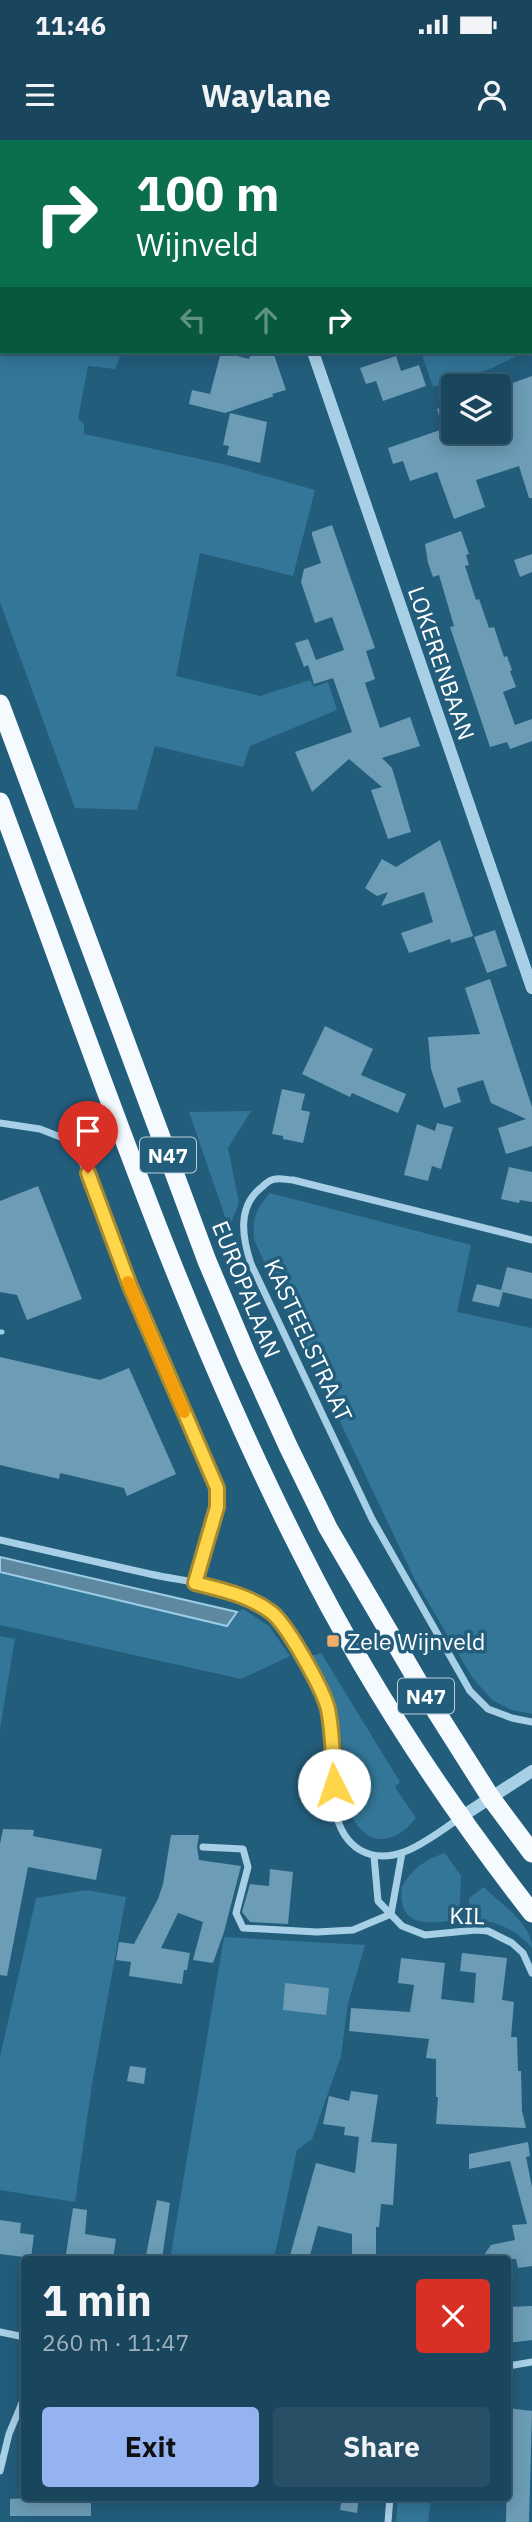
<!DOCTYPE html>
<meta charset="utf-8">
<style>
:root{--surface:#1a465d;--page:#275066;--text:#f1f3f6;--muted:#9fb1bc;--line:#385e72;--accent:#95b2f1}
body{margin:0;font-family:"IBM Plex Sans",sans-serif;background:var(--page);color:var(--text);height:100vh;display:flex;flex-direction:column;font-size:26px;white-space:nowrap}
*{box-sizing:border-box;margin:0}
p{font-size:23px;color:var(--muted)}
.icon{flex:none;width:38px;height:38px;fill:none;stroke:currentColor;stroke-width:2;stroke-linecap:round;stroke-linejoin:round}
.map{position:relative;flex:1;overflow:hidden}
.drawer{position:absolute;left:21px;top:2116px;width:490px;height:245px;display:flex;flex-direction:column;background:var(--surface);border-radius:7px;box-shadow:0 4px 18px #0003,0 0 0 2px var(--line)}
.drawer>*{flex:none}
.hud{position:absolute;left:0px;top:0px;width:532px;height:214px;box-shadow:0 4px 18px #0003,0 0 0 2px var(--line);background:#0b6e4f;color:#fff;overflow:hidden}
.tools{position:absolute;left:441px;top:234px;display:grid;gap:14px}
.tools a{display:grid;place-items:center;width:70px;height:70px;border-radius:7px;background:var(--surface);box-shadow:0 4px 18px #0003,0 0 0 2px var(--line);font-size:35px}
.pin{position:absolute;display:grid;place-items:center;width:60px;height:60px;color:#fff;margin:-72px -30px;border-radius:50% 50% 50% 0;rotate:-45deg;box-shadow:0 0 7px #0007}
.pin .icon{rotate:45deg}
.me{position:absolute;width:77px;margin:-38px;rotate:356deg;stroke-linejoin:round;filter:drop-shadow(0 0 5px #0008)}
.turn{display:flex;align-items:center;gap:24px;height:147px;padding:0 21px;font-size:32px}
.turn .icon{width:91px;height:91px;stroke-width:2.5}
.turn b{display:block;font-size:49px;line-height:60px}
.lanes{display:flex;align-items:center;height:66px;padding:0 21px;background:#0003;justify-content:center;gap:35px;direction:ltr}
.lanes .off{opacity:.35}
.round{display:grid;place-items:center;flex:none;width:74px;height:74px;border-radius:7px;background:var(--page)}
.head{display:flex;align-items:center;justify-content:space-between;height:119px;padding:0 21px}
h1{font-size:42px;font-weight:800;line-height:52px}
.action{display:flex;gap:14px;margin-top:auto;padding:14px 21px}
.action a{flex:1;height:80px;border-radius:7px;background:var(--accent);color:#111;font-size:28px;font-weight:800;line-height:80px;text-align:center}
.action a+a{background:var(--page);color:var(--text)}
.status{display:flex;justify-content:space-between;align-items:center;height:49px;padding:0 35px;background:var(--surface);direction:ltr}
.status svg{height:19px;fill:currentColor}
header{display:flex;justify-content:space-between;align-items:center;height:91px;padding:0 21px;background:var(--surface);font-size:32px;font-weight:800}
.map>svg:first-child{display:block}
.green{fill:#337698}
.water{fill:#5e889f;stroke:#9bcee6;stroke-width:2}
.lines{fill:none;stroke-linecap:round;stroke-linejoin:round}
.stream{stroke:#9bcee6;stroke-width:5}
.building{fill:#6c9cb6}
.minor{stroke:#a7d0e6;stroke-width:7}
.tertiary{stroke:#a7d0e6;stroke-width:12}
.trunk{stroke:#f4fafe;stroke-width:19}
.route-casing{stroke:#a68a30;stroke-width:18}
.route{stroke:#ffd54a;stroke-width:12}
.slow{stroke:#f59e0b;stroke-width:12}
.poi-dot{fill:#f1ad6a;stroke:#235d7c;stroke-width:2.5}
.labels{text-anchor:middle;dominant-baseline:central;stroke-width:7;stroke-linejoin:round;paint-order:stroke}
.shield{fill:#235d7c;stroke:#bdced8;stroke-width:2}
.shield-label{font-size:21px;font-weight:bold;fill:#fff}
.street-label{font-size:23px;fill:#fff;stroke:#235d7c}
.poi-label{font-size:23px;fill:#fff;stroke:#235d7c;text-anchor:start}
</style>
<div class="status"><b>11:46</b><svg viewBox="0 0 49 12"><path d="M0 12V9h3v3zM5 12V6h3v6zM10 12V3h3v9zM15 12V0h3v12zM26 1h20v11H26zM47 4h2v5h-2z"/></svg></div>
<header><svg class="icon" aria-label="menu" viewBox="0 0 24 24"><path d="M4 6h16M4 12h16M4 18h16"/></svg>Waylane<svg class="icon" aria-label="person" viewBox="0 0 24 24"><circle cx="12" cy="8" r="4"/><path d="M4 21q1-7 8-7t8 7"/></svg></header>
<div class="map">
<svg width="532" height="2382" viewBox="0 0 532 2382">
<rect width="100%" height="100%" fill="#235d7c"/>
<!-- green -->
<g class="green">
<polygon points="0,0 29,0 2,2 2,212 122,212 115,229 88,226 78,279 84,284 84,294 223,324 315,350 293,436 200,413 176,536 260,556 310,540 314,547 328,542 337,570 250,606 243,627 155,606 137,670 75,668 0,462"/>
<polygon points="421,212 522,212 523,213 490,229 433,247"/>
<polygon points="251,971 228,1008 239,1063 229,1088 189,972"/>
<path d="M270,1053L471,1105L457,1172L532,1188V1574L512,1570L492,1560L472,1537L415,1440L254,1100C252,1079 256,1068 270,1053Z"/>
<polygon points="0,1432 226,1486 237,1472 243,1469 269,1486 290,1516 241,1539 0,1485"/>
<polygon points="0,1496 15,1499 0,1589"/>
<path d="M321,1513L400,1642L395,1647L416,1678C395,1705 367,1708 351,1675L337,1569L311,1516Z"/>
<path d="M445,1713L461,1736L459,1779C431,1785 396,1788 402,1747C411,1729 426,1719 445,1713Z"/>
<path d="M484,1747C500,1764 532,1783 532,1808C516,1789 494,1780 469,1779V1758Z"/>
<polygon points="86,1750 126,1757 93,1938 75,2062 0,2050 0,1917 36,1758"/>
<polygon points="224,1797 365,1805 348,1863 341,1916 312,1999 297,2010 274,2119 170,2119"/>
<polygon points="398,2357 431,2357 428,2382 396,2382"/>
</g>
<!-- water -->
<polygon class="water" points="0,1417 237,1472 227,1486 0,1432"/>
<g class="lines">
<!-- stream -->
<polyline class="stream" points="0,1192 2,1192"/>
</g>
<!-- building -->
<g class="building">
<polygon points="221,212 249,219 251,212 273,212 286,250 272,254 274,256 225,273 189,264 192,250 210,254"/>
<polygon points="396,216 401,231 419,225 426,246 383,261 376,241 366,244 360,228"/>
<polygon points="532,236 532,358 529,358 519,326 476,340 485,367 454,379 437,332 410,341 403,321 393,324 388,308 443,289 437,269 453,263 453,292 499,292 499,248"/>
<polygon points="230,273 267,282 260,323 227,315 229,306 223,305"/>
<polygon points="332,385 375,508 366,511 375,539 365,543 380,588 410,577 420,606 382,618 392,628 411,692 388,699 371,650 382,647 349,619 312,652 295,612 352,592 333,538 314,544 308,525 304,527 295,503 308,499 316,520 344,510 332,477 315,483 301,442 304,429 321,423 312,395 312,392"/>
<polygon points="461,391 469,414 466,415 469,425 465,426 476,460 479,459 489,488 494,487 504,517 507,516 512,530 510,531 516,547 503,552 515,585 532,579 532,601 510,609 507,602 490,607 450,487 454,486 439,435 433,437 428,423 425,404"/>
<polygon points="532,414 532,432 520,437 514,420"/>
<polygon points="440,700 473,796 451,803 450,799 409,813 401,793 433,782 424,752 381,766 388,752 377,756 365,748 382,719 396,727"/>
<polygon points="495,790 507,826 487,833 474,797"/>
<polygon points="490,839 532,967 532,1006 506,1014 498,988 526,979 491,963 483,940 457,948 461,962 444,968 431,929 428,897 480,894 465,848"/>
<polygon points="325,886 373,909 361,935 406,954 398,973 352,953 350,957 302,934"/>
<polygon points="282,949 305,954 301,970 310,972 303,1003 283,999 283,996 272,994"/>
<polygon points="437,983 453,987 441,1029 432,1026 428,1041 404,1035 417,984 435,991"/>
<polygon points="509,1027 532,1032 532,1062 520,1060 519,1063 501,1059"/>
<polygon points="38,1046 82,1159 27,1180 17,1155 0,1152 0,1061"/>
<polygon points="507,1127 532,1133 532,1159 503,1152 499,1167 472,1161 477,1144 501,1150"/>
<polygon points="0,1217 100,1240 129,1228 176,1334 127,1356 124,1348 60,1333 59,1339 0,1325"/>
<polygon points="3,1689 34,1690 33,1696 102,1709 96,1740 28,1727 7,1836 0,1835 0,1704"/>
<polygon points="171,1695 199,1695 197,1707 199,1720 241,1726 224,1792 213,1823 193,1820 203,1782 178,1773 161,1808 190,1813 187,1830 184,1830 182,1844 129,1836 131,1822 116,1820 119,1802 134,1804 158,1759 163,1744"/>
<polygon points="270,1729 293,1732 288,1784 250,1782 242,1772 250,1744 269,1746"/>
<polygon points="462,1813 507,1818 502,1860 514,1862 511,1897 517,1897 518,1931 521,1931 522,1971 526,1988 436,1984 438,1957 436,1957 436,1919 426,1918 429,1899 349,1891 351,1868 410,1872 414,1845 398,1843 401,1818 445,1823 441,1859 474,1863 476,1833 460,1831"/>
<polygon points="285,1843 329,1848 326,1875 283,1870"/>
<polygon points="130,1926 146,1928 144,1944 127,1941"/>
<polygon points="351,1951 378,1955 371,2002 397,2004 393,2065 381,2064 379,2087 376,2087 376,2119 352,2119 352,2094 318,2086 309,2119 289,2119 316,2023 355,2033 359,1997 344,1995 345,1987 323,1984 329,1956 349,1961"/>
<polygon points="528,2002 530,2016 526,2017 532,2047 532,2126 518,2128 516,2119 481,2119 491,2105 515,2100 512,2085 527,2084 510,2021 469,2029 469,2014"/>
<polygon points="157,2060 170,2063 162,2119 148,2119 146,2115"/>
<polygon points="73,2068 87,2070 85,2094 116,2099 113,2119 79,2119 80,2116 66,2114"/>
<polygon points="0,2080 21,2083 20,2093 34,2095 31,2118 0,2114"/>
<polygon points="532,2166 532,2200 508,2203 508,2167"/>
<polygon points="508,2268 532,2271 529,2382 506,2382"/>
<polygon points="45,2357 91,2358 91,2376 10,2376 10,2359"/>
<polygon points="342,2357 359,2357 357,2373 340,2370"/>
</g>
<g class="lines">
<!-- minor -->
<g class="minor">
<polyline points="0,983 40,989 63,998 78,1012 130,1146 217,1348 217,1367 195,1443"/>
<path d="M532,1100L293,1040C288,1040 281,1038 276,1039C271,1039 265,1044 262,1047C237,1066 242,1097 251,1124L372,1379L470,1551L488,1569L512,1578L532,1582"/>
<path d="M0,1400C50,1411 100,1423 150,1434C190,1443 243,1445 274,1474C289,1488 321,1546 327,1566C340,1608 317,1684 360,1710C395,1730 432,1696 460,1678"/>
<polyline points="203,1707 243,1709 248,1727 236,1773 243,1788 317,1792 353,1790 391,1774"/>
<polyline points="374,1716 378,1761 402,1786 425,1795 476,1790 488,1791 512,1803 523,1813 532,1833"/>
<polyline points="391,1774 402,1713"/>
<polyline points="0,2192 24,2197"/>
<polyline points="508,2226 532,2222"/>
<polyline points="0,2331 9,2294 24,2258"/>
<polyline points="388,2382 390,2357"/>
</g>
<!-- tertiary -->
<g class="tertiary">
<polyline points="240,0 241,2"/>
<polyline points="313,212 532,848"/>
<polyline points="461,1677 532,1631"/>
</g>
<!-- trunk -->
<g class="trunk">
<polyline points="0,564 207,1121 248,1218 288,1306 328,1388 427,1557 491,1658 532,1713"/>
<path d="M0,662C94,914 179,1172 301,1412C365,1540 445,1661 532,1773"/>
</g>
</g>
<g class="lines">
<defs>
<path id="route" d="M88,1033L130,1146L217,1348V1367L195,1443C222,1450 248,1455 271,1472C287,1484 323,1549 328,1569C333,1594 333,1620 334,1645"/>
</defs>
<!-- route casing -->
<use href="#route" class="route-casing"/>
<!-- route -->
<use href="#route" class="route"/>
<!-- slow -->
<polyline class="slow" points="128,1142 184,1272"/>
</g>
<!-- markers -->
<rect class="poi-dot" x="326" y="1494" width="14" height="14" rx="3.5"/>
<g class="labels">
<!-- shield labels -->
<g class="shield">
<rect x="140" y="997.5" width="56" height="35" rx="5"/>
<rect x="398" y="1538.5" width="56" height="35" rx="5"/>
</g>
<g class="shield-label">
<text x="168" y="1015">N47</text>
<text x="426" y="1556">N47</text>
</g>
<!-- street labels -->
<g class="street-label">
<text transform="translate(442 523) rotate(71)">LOKERENBAAN</text>
<text transform="translate(247 1149) rotate(68)">EUROPALAAN</text>
<text transform="translate(309 1200) rotate(65)">KASTEELSTRAAT</text>
<text transform="translate(467 1775) rotate(1)">KIL</text>
</g>
<!-- poi labels -->
<g class="poi-label">
<text x="347" y="1501">Zele Wijnveld</text>
</g>
</g>
</svg>
<div class="tools">
<a><svg class="icon" aria-label="layers" viewBox="0 0 24 24"><path d="M12 4l9 5-9 5-9-5zM3 14l9 5 9-5"/></svg></a>
</div>
<div class="pin" style="left:88px;top:1033px;background:#d93025"><svg class="icon" aria-label="arrive" viewBox="0 0 24 24"><path d="M6 21V4h12l-3 4 3 4H6"/></svg></div>
<svg class="me" style="left:334px;top:1645px" viewBox="-20 -20 40 40"><circle r="19" fill="#fff"/><path d="M0-13L10 11 0 6-10 11z" fill="#ffd54a"/></svg>
<div class="hud">
<div class="turn"><svg class="icon" aria-label="right" viewBox="0 0 24 24"><path d="M7 20v-9h11M14 6l5 5-5 5"/></svg><div><b>100 m</b>Wijnveld</div></div>
<div class="lanes"><svg class="icon off" aria-label="left" viewBox="0 0 24 24"><path d="M17 20v-9H6M10 6l-5 5 5 5"/></svg><svg class="icon off" aria-label="ahead" viewBox="0 0 24 24"><path d="M12 20V5M6 11l6-6 6 6"/></svg><svg class="icon" aria-label="right" viewBox="0 0 24 24"><path d="M7 20v-9h11M14 6l5 5-5 5"/></svg></div>
</div>
<section class="drawer">
<div class="head"><div><h1>1 min</h1><p>260 m · 11:47</p></div><a class="round" style="background:#d93025;color:#fff"><svg class="icon" aria-label="close" viewBox="0 0 24 24"><path d="M6 6l12 12M18 6L6 18"/></svg></a></div>
<div class="action"><a>Exit</a><a>Share</a></div>
</section>
</div>
